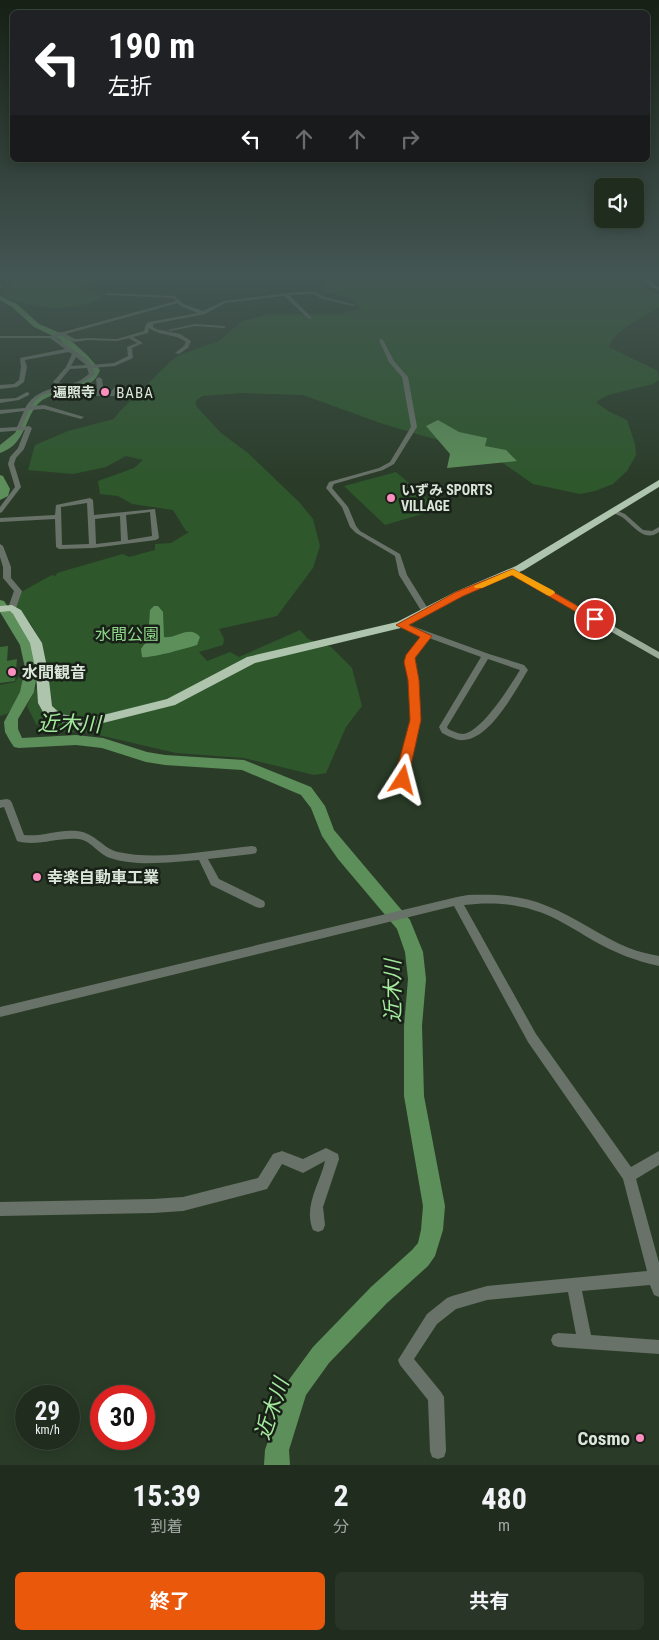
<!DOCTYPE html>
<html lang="ja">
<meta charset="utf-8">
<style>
:root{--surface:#202d1e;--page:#283527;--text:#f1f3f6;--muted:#a2a8a4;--line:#3d493c;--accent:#ea580c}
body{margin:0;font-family:"Roboto Condensed","Noto Sans JP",sans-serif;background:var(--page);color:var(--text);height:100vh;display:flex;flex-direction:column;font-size:19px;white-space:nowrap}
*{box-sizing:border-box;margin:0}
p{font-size:16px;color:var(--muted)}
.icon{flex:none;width:28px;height:28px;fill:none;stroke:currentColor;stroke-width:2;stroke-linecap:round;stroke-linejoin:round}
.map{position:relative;height:1465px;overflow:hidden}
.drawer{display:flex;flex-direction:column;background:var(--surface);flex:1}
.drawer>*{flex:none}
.top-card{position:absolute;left:10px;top:10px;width:640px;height:152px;border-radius:8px;box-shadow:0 2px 12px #0003,0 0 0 1px var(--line);background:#202124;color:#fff;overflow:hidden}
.buttons{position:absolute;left:594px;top:178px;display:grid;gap:10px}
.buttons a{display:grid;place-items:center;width:50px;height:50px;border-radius:8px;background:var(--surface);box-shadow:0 2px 12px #0003,0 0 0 1px var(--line);font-size:25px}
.speed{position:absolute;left:15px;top:1385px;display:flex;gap:10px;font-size:25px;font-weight:700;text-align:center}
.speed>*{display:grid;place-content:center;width:65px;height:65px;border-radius:50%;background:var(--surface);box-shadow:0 2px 12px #0003,0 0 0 1px var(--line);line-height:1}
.speed small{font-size:12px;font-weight:400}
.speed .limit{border:8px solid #d22;background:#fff;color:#111}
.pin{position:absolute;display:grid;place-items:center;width:42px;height:42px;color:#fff;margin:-21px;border:2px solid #fff;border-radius:50%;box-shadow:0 1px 5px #0007}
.me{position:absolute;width:55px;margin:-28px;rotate:9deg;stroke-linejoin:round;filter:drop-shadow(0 0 4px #0008)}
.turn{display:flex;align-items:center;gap:18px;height:105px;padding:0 15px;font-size:22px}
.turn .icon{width:65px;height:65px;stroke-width:2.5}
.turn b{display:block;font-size:35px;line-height:42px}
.lanes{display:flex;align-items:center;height:48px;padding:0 15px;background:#0003;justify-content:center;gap:25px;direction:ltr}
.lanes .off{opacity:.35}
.eta{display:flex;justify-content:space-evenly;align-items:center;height:85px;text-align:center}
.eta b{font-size:30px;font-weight:700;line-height:35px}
.button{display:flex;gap:10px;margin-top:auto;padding:10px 15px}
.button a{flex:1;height:58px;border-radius:8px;background:var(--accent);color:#fff;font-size:20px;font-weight:700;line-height:58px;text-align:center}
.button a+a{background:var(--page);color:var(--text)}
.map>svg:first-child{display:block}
.green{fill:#2e572c}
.water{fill:#5d8f5a}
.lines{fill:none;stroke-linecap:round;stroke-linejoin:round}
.river{fill:#5d8f5a;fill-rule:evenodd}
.building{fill:#3c6d39}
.minor{fill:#697268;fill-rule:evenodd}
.major{fill:#9bad99;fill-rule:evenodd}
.highway{fill:#afc4ac;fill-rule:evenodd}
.route{fill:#ea580c;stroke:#983908}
.slow{fill:#f59e0b}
.poi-dot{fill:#fd8ec0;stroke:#182017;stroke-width:2}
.labels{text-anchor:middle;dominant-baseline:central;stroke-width:5;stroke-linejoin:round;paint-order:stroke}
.far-poi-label{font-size:14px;font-weight:bold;fill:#dbe6da;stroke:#182017;text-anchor:end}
.far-neighbourhood-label{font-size:15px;letter-spacing:1px;fill:#dbe6da;stroke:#182017}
.park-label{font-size:16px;fill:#8fd68a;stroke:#182017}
.poi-label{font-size:16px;font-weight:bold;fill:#dbe6da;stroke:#182017;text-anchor:start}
.near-poi-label{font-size:19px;font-weight:bold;fill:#dbe6da;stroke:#182017;text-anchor:end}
.near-water-label{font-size:21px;font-style:italic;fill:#a3ea9d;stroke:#182017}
</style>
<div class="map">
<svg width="659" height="1465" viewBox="0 0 659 1465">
<rect width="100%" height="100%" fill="#2a3c28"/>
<!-- green -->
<g class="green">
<path d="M49,277H108L81,288L102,296C94,303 86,304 76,306C49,311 29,306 3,296V292L16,278Z"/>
<path d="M332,277H624L659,295V308C644,316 613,331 609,347L658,371L659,380L653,384L608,395L596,402L608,411L627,420L635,444L636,455L627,471L613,484L595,491L580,494L533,484L500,461L458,446L383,424L303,395L241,393L203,396L196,400V406L221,433L248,453L300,503L313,519L320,546L313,568L277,616L219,629L224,639L223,645L199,652L207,661L230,652L239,657L300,630L308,639L331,647L352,668L362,706L346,727L326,773L314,775L244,758L176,753L90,733L53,731L36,724L27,706L37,686L32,651L40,641L31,624L15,605L21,592L52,575L56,576L57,573L119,555L123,554L129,557L155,550V544L171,543L189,532L186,531L173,510L132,504L118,496L100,494L98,481L134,468L143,460L126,456L106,467L73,474L28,470L35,445L68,431L114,419L120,411L170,362L179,355L219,341L242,321L270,314H340L360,309C354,294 334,296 321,290L323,283Z"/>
<polygon points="396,472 439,509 385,525 344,486"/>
<polygon points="19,676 22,677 22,696 7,714 0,716 0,685 15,682"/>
</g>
<!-- water -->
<g class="water">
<polygon points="438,420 459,432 487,438 485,446 506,450 517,461 447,468 450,454 426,426"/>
<path d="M154,606H158L163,612L164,637C176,639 190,624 200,637L197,645C188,648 148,659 142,657L141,649L148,639L150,610Z"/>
</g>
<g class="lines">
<!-- river -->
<g class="river">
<path d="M0,296L17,304L39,324L65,335L88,356L100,370C92,395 56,388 40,402C24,416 27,444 0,453V445L15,433L27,408L35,397L86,379L92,370L59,339L34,327L12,307L0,300Z"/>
<polygon points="0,475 3,476 10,489 8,496 0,500"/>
<polygon points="0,600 4,601 27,634 36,657 38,668 34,692 18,719 18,729 22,738 76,735 103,738 147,752 165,755 244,760 311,787 325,806 334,830 410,920 423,952 426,979 422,1026 424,1096 445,1206 443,1230 435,1256 428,1266 387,1303 329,1363 306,1395 289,1450 290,1465 264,1465 265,1450 288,1381 313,1347 371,1287 412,1250 418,1243 421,1230 423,1206 404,1096 404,1026 408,979 405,952 397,929 338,859 322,836 311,808 301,795 242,770 165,765 146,762 102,748 76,745 19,748 14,747 10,741 5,732 4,722 20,692 25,668 20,645 0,612"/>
</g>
</g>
<!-- building -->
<polygon class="building" points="8,646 7,661 17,659 15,681 0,683 0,647"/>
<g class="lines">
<!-- minor -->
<g class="minor">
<polygon points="643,277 647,277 655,285 659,287 659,290 651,287"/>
<polygon points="0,286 3,287 0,289"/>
<path d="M297,292H315L325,297L356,305L354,306L322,299L314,294L289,295L311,317V319H309L284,296L225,303L205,314L153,324V327L156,329L180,334L191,341L188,348L179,354L175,353L184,346L186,342C175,333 161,337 149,328L148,333L133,337L143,343L132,348L133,358L115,366L92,368L95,374L88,380L70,387L94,393L97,387L96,379L99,377L102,379L103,387L99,394L110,393L116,385H120L121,386L114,396H90L64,389L42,395L36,400L32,406L44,405L84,417L81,419L44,409L29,410L22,427L29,426L32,428L24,449L16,458L14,464L21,487L2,512L0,513V507L15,487L8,464L10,457L18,448L25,430L0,432V428L17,427L24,411L0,414V410L25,408C33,394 45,390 59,387L53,382L66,367L72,354L69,352L25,360L27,367L24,382L17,387L0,389V385L14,384L19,380L21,367L20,358L65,349L50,338H0V336H51L59,332H63L176,301L173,298L105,295L107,293L174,296L184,304L203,311L224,301ZM178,303L180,306L198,313L149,322L146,324L144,331L117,339L88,338L75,339L66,334ZM62,336L74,342L88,340L117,341L129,338L137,343L127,347L128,356L114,363L91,365L89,361L55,337ZM76,357L86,365L71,366ZM87,368L89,374L78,382L65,385L59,382L70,369Z"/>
<polygon points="195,324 224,326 226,327 224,328 195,326 170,331 168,330"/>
<polygon points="381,339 383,340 394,361 408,377 417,427 394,464 383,470 334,484 332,488 348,507 356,526 360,531 400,554 407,575 430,612 426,614 422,612 399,575 395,556 356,533 350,527 342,507 326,488 329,482 379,468 390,462 411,427 402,377 389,362 379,340"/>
<polygon points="27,392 29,393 29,395 19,400 0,403 0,399 16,398"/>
<path d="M90,498L93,500L94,515L155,509L159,538L156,540L93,548L59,549L56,547L55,519L0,522V518L55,515L56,505ZM87,503L89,544L62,545L61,507ZM150,512L152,536L128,540L126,515ZM120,516L121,541L96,544L95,519Z"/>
<path d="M613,509L625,514L643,530L652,531L659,527V532C644,543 633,525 622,517C619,515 614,514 611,512V510Z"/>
<polygon points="0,544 3,546 11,567 11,578 22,591 16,608 12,610 8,608 14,591 3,578 3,567 0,557"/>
<path d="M398,623H404L489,654L524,665L528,670C515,691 491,738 464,740C457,741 448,736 442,733L439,727L481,657L429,638L414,657L420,720L408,769V780L406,782H400L398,780V769L412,720L406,657L423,636L398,627L397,625ZM488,659L520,670C510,686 482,732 463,734C458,734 453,731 448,729L447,727Z"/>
<path d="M7,799L10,800L12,803L24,835C42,837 59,829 77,831C96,833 103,849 118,852C158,861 211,850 252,846L256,847L257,850L256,853L252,854L208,859L219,879L264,901L265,904L264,907L260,908L256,907L211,885L199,860C172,862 136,867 110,858C98,854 91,840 78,839C57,837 37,847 17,841L4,807L0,808V800Z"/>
<path d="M468,895C495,894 522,895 547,906C576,917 601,937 629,948C639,952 649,954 659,956V966C636,961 615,953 594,941C575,930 555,916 533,910C511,903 487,902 464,905L536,1034L631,1167L659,1151V1165L636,1179L659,1263V1297L654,1295L650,1285L582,1291L591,1335L659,1340V1354L558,1347L553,1345L551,1340L553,1335L558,1333L576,1334L568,1292L487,1300L456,1309L437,1324L414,1359L441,1392L444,1397L446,1451L444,1457L438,1459L432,1457L430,1451L428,1400L400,1365L398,1360L427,1314L447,1298L452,1296L487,1286L647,1271L623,1179L528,1042L454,906L0,1017V1007L457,897Z"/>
<path d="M326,1148L338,1154L339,1159L323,1207L325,1225L323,1230L318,1232L313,1230C303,1206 320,1184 325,1161L303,1173L282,1164L267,1189L183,1211L153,1213L0,1216V1202L153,1199L183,1197L258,1178L273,1154L282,1151L303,1159Z"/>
</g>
<!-- major -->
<polygon class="major" points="513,569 659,652 659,659 510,574 508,572"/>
<!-- highway -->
<polygon class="highway" points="659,480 659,487 524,570 463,596 405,627 255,663 175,705 87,727 53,721 43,712 38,703 36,672 30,643 13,614 10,611 0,612 0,606 12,605 21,610 42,643 48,672 52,706 61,714 87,719 167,699 247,657 397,622 455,592 516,566"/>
</g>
<!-- sky -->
<linearGradient id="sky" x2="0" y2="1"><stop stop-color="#172116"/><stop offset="0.57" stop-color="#445653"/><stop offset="1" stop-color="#445653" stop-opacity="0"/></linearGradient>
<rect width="659" height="482" fill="url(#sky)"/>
<!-- route -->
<polygon class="route" points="513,569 600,619 599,621 592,621 512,575 463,596 409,625 432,636 415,658 419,680 421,720 407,783 398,783 397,769 410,720 408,680 404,662 406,655 420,637 396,625 456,592"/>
<!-- slow -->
<polygon class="slow" points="513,569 554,591 555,593 550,596 547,595 512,575 482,588 475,588 474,586"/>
<!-- markers -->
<g class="poi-dot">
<circle cx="105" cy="392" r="5"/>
<circle cx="391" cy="498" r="5"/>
<circle cx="12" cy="672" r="5"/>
<circle cx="37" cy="877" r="5"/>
<circle cx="640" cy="1438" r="5"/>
</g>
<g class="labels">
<!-- far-poi labels -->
<g class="far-poi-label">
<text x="95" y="392">遍照寺</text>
<text x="401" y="490" text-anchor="start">いずみ SPORTS<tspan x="401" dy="16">VILLAGE</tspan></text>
</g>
<!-- far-neighbourhood labels -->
<g class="far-neighbourhood-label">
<text x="135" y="393">BABA</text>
</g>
<!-- park labels -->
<g class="park-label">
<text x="127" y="634">水間公園</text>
</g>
<!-- poi labels -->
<g class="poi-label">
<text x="22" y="672">水間観音</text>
<text x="47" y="877">幸楽自動車工業</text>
</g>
<!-- near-poi labels -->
<g class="near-poi-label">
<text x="630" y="1438">Cosmo</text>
</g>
<!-- near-water labels -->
<g class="near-water-label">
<text transform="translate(69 724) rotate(1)">近木川</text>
<text transform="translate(393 991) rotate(-90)">近木川</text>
<text transform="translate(272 1409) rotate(-71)">近木川</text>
</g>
</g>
</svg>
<div class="buttons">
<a><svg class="icon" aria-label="sound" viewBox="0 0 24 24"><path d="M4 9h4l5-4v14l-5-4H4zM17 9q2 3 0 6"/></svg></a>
</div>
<div class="speed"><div>29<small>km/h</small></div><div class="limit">30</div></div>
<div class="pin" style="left:595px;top:619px;background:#d93025"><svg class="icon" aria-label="arrive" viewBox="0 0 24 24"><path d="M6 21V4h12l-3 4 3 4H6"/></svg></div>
<svg class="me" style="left:403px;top:780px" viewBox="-20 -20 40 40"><path d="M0-17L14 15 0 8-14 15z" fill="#ea580c" stroke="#fff" stroke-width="4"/></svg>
<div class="top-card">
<div class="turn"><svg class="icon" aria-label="left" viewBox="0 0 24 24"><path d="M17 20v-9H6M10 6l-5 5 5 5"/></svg><div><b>190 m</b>左折</div></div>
<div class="lanes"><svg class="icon" aria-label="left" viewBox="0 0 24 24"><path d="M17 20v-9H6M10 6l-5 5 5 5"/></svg><svg class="icon off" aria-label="ahead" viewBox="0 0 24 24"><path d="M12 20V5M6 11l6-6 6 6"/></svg><svg class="icon off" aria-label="ahead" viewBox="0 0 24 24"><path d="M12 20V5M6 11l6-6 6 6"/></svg><svg class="icon off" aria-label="right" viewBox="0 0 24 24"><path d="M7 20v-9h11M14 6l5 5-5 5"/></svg></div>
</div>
</div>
<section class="drawer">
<div class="eta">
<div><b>15:39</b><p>到着</p></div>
<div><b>2</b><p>分</p></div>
<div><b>480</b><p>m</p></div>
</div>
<div class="button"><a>終了</a><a>共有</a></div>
</section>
